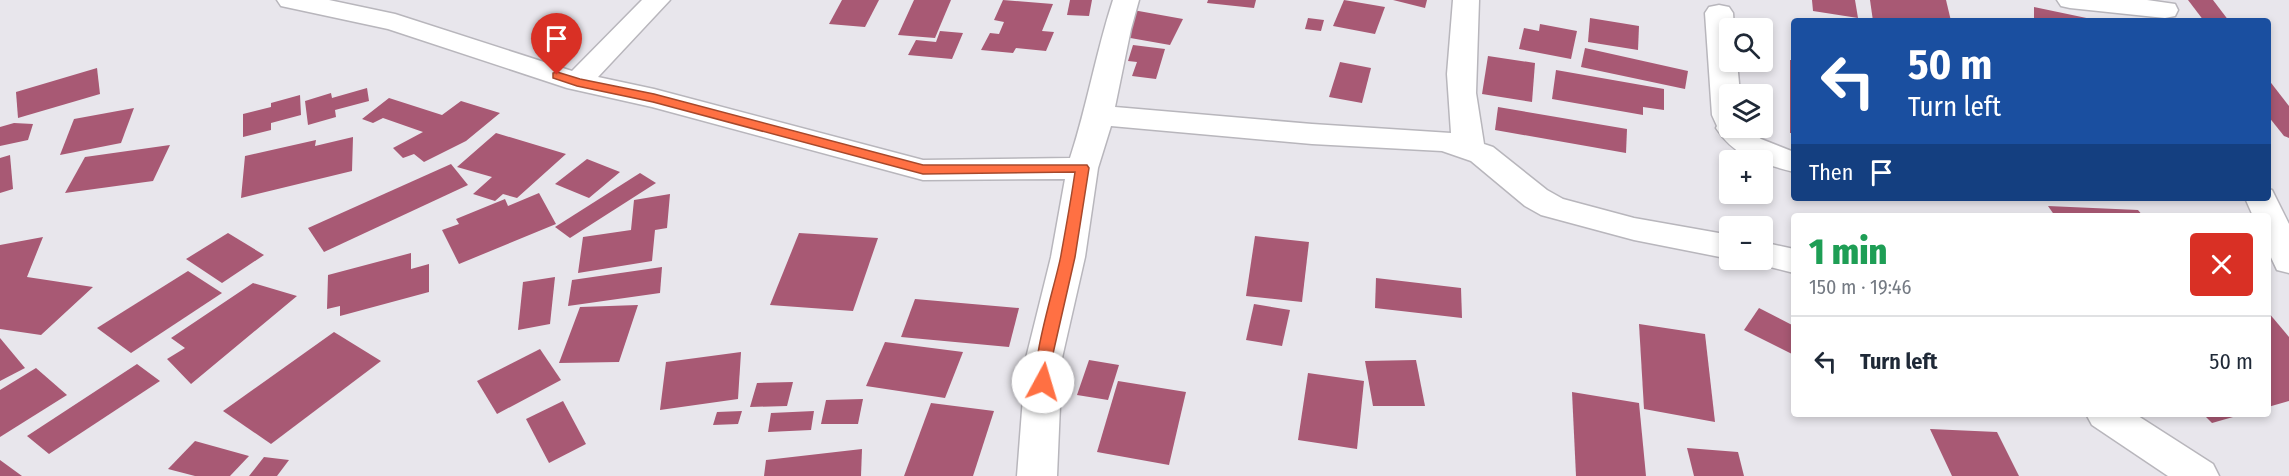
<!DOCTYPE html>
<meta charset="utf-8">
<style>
:root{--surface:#fff;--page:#f2f2f3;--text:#1f2937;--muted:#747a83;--line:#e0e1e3}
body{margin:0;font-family:"Fira Sans Condensed",sans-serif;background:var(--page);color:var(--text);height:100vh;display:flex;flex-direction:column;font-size:22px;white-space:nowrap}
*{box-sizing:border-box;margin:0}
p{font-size:20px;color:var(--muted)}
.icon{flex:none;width:33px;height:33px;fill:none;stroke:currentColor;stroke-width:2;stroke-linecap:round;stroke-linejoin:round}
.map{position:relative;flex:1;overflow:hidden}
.drawer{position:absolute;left:1791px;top:213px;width:480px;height:204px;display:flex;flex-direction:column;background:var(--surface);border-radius:6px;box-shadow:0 3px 9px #0003}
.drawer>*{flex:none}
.hud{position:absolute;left:1791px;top:18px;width:480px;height:183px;border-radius:6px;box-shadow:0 3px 9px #0003;background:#1a4fa0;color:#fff;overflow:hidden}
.controls{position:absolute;left:1719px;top:18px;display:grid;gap:12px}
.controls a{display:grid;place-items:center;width:54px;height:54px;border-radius:6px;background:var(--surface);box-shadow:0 3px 9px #0003;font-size:30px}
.pin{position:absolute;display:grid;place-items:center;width:51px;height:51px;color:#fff;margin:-62px -26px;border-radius:50% 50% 50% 0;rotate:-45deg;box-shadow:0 0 6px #0007}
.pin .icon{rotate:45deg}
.me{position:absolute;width:66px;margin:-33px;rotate:6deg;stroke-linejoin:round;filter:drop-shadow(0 0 4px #0008)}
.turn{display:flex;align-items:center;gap:21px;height:126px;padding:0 18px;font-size:27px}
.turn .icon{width:78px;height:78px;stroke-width:2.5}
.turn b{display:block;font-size:42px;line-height:51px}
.then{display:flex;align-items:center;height:57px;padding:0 18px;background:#0003;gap:12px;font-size:22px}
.round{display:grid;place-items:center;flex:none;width:63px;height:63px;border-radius:6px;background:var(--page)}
.overview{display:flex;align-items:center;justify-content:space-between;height:102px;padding:0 18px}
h1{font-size:36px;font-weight:800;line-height:45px;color:#1e9e55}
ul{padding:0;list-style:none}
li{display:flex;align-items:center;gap:18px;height:90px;padding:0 18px;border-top:2px solid var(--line)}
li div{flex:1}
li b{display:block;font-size:22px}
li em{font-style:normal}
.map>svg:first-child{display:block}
.building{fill:#a85974}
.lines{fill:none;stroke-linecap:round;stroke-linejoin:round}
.street-casing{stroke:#b8b6bc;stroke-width:3}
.street{fill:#fff;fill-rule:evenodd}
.route{fill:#ff7043;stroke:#a6492c;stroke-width:1.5}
</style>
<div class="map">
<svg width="2289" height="476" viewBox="0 0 2289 476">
<rect width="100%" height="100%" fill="#e8e6ec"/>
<!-- building -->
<g class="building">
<polygon points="842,0 879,0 865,27 829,24"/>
<polygon points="914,0 951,0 935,38 898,35"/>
<polygon points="1003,0 1053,4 1042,31 1054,32 1046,51 1016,48 1013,53 981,50 990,33 999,34 1004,22 994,20"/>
<polygon points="1070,0 1092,0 1089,16 1067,15"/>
<polygon points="1208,0 1256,0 1254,8 1207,3"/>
<polygon points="1344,0 1385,7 1375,34 1333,26"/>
<polygon points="1393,0 1427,0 1425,8"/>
<polygon points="1812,0 1855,0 1858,18 1813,11"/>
<polygon points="1870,0 1946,0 1951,21 1873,21"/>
<polygon points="2188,0 2213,0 2229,21 2204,21"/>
<polygon points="2034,7 2096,20 2095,21 2034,21"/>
<polygon points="1133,10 1183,19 1170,45 1119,36"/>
<polygon points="1308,18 1324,20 1321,31 1305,29"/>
<polygon points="1590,18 1639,26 1638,50 1588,42"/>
<polygon points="1540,24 1577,31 1571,59 1519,49 1524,28 1539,31"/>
<polygon points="940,31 963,33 952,59 908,55 916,40 936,42"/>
<polygon points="1133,45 1165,49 1156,79 1132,76 1137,62 1128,61"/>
<polygon points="1585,48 1688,71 1685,89 1581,67"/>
<polygon points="1488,56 1535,63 1532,102 1482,94"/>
<rect x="1790" y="60" width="4" height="73"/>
<polygon points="1340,62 1371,68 1362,103 1329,97"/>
<polygon points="97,68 100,94 18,118 16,92"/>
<polygon points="1556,70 1664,89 1664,110 1643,107 1643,115 1552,99"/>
<polygon points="2268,79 2289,106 2289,138 2284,136 2268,116"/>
<polygon points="367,88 369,101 335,110 336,117 308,125 305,101 331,93 332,98"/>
<polygon points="300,95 301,115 271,123 271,130 243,137 243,114 271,107 271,103"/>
<polygon points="389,98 442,115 461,101 500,113 466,141 424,162 414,154 403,158 393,148 423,132 383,118 373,123 362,119"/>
<polygon points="1498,107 1627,129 1626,153 1495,130"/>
<polygon points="134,108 121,143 60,155 74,119"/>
<polygon points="14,123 33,124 28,140 0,146 0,127"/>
<polygon points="496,133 566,154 517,198 503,194 495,201 473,194 492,177 457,167"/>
<polygon points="353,137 352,171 241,198 245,156 316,140 315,146"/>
<polygon points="170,145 153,181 65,193 85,157"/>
<polygon points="10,155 13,189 0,193 0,158"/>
<polygon points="587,159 620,172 589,198 555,184"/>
<polygon points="451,164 468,185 324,252 308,228"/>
<polygon points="640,173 656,183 570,238 555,227"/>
<polygon points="539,193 556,224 459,264 442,230 459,224 456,219 505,199 508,206"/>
<polygon points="670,194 667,228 655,230 652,261 578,273 583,237 631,230 634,200"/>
<polygon points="2048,206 2138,210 2143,216 2055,216"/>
<polygon points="228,233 264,255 222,283 186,259"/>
<polygon points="799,233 878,238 853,311 770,305"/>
<polygon points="1255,236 1309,242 1302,302 1246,296"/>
<polygon points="43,237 27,277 93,287 41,335 0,329 0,245"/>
<polygon points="411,253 411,269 429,264 429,292 340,316 340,306 327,309 328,275"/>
<polygon points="662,267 660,293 568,306 572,280"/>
<polygon points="188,271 222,293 131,353 97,328"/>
<polygon points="555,277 550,324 518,330 523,282"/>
<polygon points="1376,278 1461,288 1462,318 1375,308"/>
<polygon points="253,283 297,296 191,384 167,359 185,348 171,338"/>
<polygon points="915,299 1019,308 1009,347 901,337"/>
<polygon points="1254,304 1290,310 1282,346 1246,340"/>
<polygon points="638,305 619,362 559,363 580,307"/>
<polygon points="1759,308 1794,326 1794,355 1744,330"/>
<polygon points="2268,312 2289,337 2289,401 2268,407"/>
<polygon points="1639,324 1705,334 1715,422 1644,409"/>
<polygon points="334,332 381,361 271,444 223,411"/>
<polygon points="0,338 25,368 0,381"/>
<polygon points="885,342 963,352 945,398 866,386"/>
<polygon points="540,349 561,380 497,414 477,381"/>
<polygon points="741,352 738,399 660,410 666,362"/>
<polygon points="1089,360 1119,365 1108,400 1077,395"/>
<polygon points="1416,360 1425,406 1373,406 1365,361"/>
<polygon points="137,364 160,381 49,454 27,436"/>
<polygon points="36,368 67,395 0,437 0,390"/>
<polygon points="1308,373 1364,381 1357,449 1298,440"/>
<polygon points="1118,381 1186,392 1169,465 1097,452"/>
<polygon points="793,382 787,406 750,407 757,383"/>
<polygon points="1572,392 1639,403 1646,476 1576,476"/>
<polygon points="863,399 858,424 821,424 826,400"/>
<polygon points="563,401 586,444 549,463 526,419"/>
<polygon points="931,403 994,411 973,476 904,476"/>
<polygon points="742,411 738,424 713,425 717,412"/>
<polygon points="814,411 811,430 768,432 771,413"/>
<polygon points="2203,414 2240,414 2240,415 2212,423"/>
<polygon points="1930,429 1997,432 2019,476 1952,476"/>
<polygon points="195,441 249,456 230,476 195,476 168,469"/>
<polygon points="1687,448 1738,452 1744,476 1694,476"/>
<polygon points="862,449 861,476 764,476 766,460"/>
<polygon points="264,457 289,460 277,476 249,476"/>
<polygon points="0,460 22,476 0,476"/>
</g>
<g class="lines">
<defs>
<g id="street">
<path d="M277,0H329L395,14L572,71L642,0H670L598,77L654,89L923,160L1070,158C1087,106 1096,52 1113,0H1139L1131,29L1115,107L1312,124L1451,133L1447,74L1453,0H1479L1476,93L1484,144L1493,147L1547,190L1563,199L1634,218L1730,235V259L1634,240L1541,215L1525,206L1471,161L1442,151L1312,144L1111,126L1098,168L1085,257L1062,358L1057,476H1017L1026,358L1051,257L1065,179L923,180L652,107L567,88L388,29L281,6Z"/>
<polygon points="2057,0 2147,0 2175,4 2178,10 2175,16 2165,18 2070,8 2061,6"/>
<path d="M1719,5L1729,7L1733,13L1734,28H1730V62H1737L1740,94H1730V128H1746L1761,139L1794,152V172C1762,163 1736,159 1716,128L1717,126L1712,115L1705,13L1709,7Z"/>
<polygon points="2268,189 2272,190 2289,224 2289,273 2277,270 2268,251 2268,216 2253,216 2245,198 2268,198"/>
<polygon points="1762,242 1794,249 1794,273 1750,262 1748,260 1762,260"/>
<polygon points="2086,414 2135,414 2213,464 2219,476 2168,476 2092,425"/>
</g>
</defs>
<!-- street casing -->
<use href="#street" class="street-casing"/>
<!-- street -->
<use href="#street" class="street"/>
</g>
<!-- route -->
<path class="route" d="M557,72L580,79L654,94L923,165H1087L1089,168L1075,257L1052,358L1048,386H1038C1028,368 1057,279 1061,255C1066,227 1071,200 1075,172L923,174L653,102L577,86L553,78V73Z"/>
</svg>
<div class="controls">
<a><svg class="icon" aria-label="search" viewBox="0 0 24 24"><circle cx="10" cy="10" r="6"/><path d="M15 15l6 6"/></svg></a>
<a><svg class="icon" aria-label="layers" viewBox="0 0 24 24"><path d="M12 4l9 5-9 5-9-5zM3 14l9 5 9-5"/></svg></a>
<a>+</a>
<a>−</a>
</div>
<div class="pin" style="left:557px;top:75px;background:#d93025"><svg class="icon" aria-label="arrive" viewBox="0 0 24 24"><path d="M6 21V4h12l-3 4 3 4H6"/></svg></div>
<svg class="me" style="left:1043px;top:382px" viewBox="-20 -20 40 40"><circle r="19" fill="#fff"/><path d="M0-13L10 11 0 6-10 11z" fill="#ff7043"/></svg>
<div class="hud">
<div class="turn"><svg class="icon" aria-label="left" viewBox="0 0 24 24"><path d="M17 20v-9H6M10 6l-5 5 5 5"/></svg><div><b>50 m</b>Turn left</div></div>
<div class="then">Then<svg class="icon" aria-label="arrive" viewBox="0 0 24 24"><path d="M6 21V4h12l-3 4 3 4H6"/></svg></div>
</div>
<section class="drawer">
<div class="overview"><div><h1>1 min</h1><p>150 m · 19:46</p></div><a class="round" style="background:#d93025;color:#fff"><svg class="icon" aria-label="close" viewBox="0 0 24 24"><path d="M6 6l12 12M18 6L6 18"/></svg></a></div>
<ul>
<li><svg class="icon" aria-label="left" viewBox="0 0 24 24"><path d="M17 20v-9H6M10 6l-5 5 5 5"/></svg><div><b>Turn left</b></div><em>50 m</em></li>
</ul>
</section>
</div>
